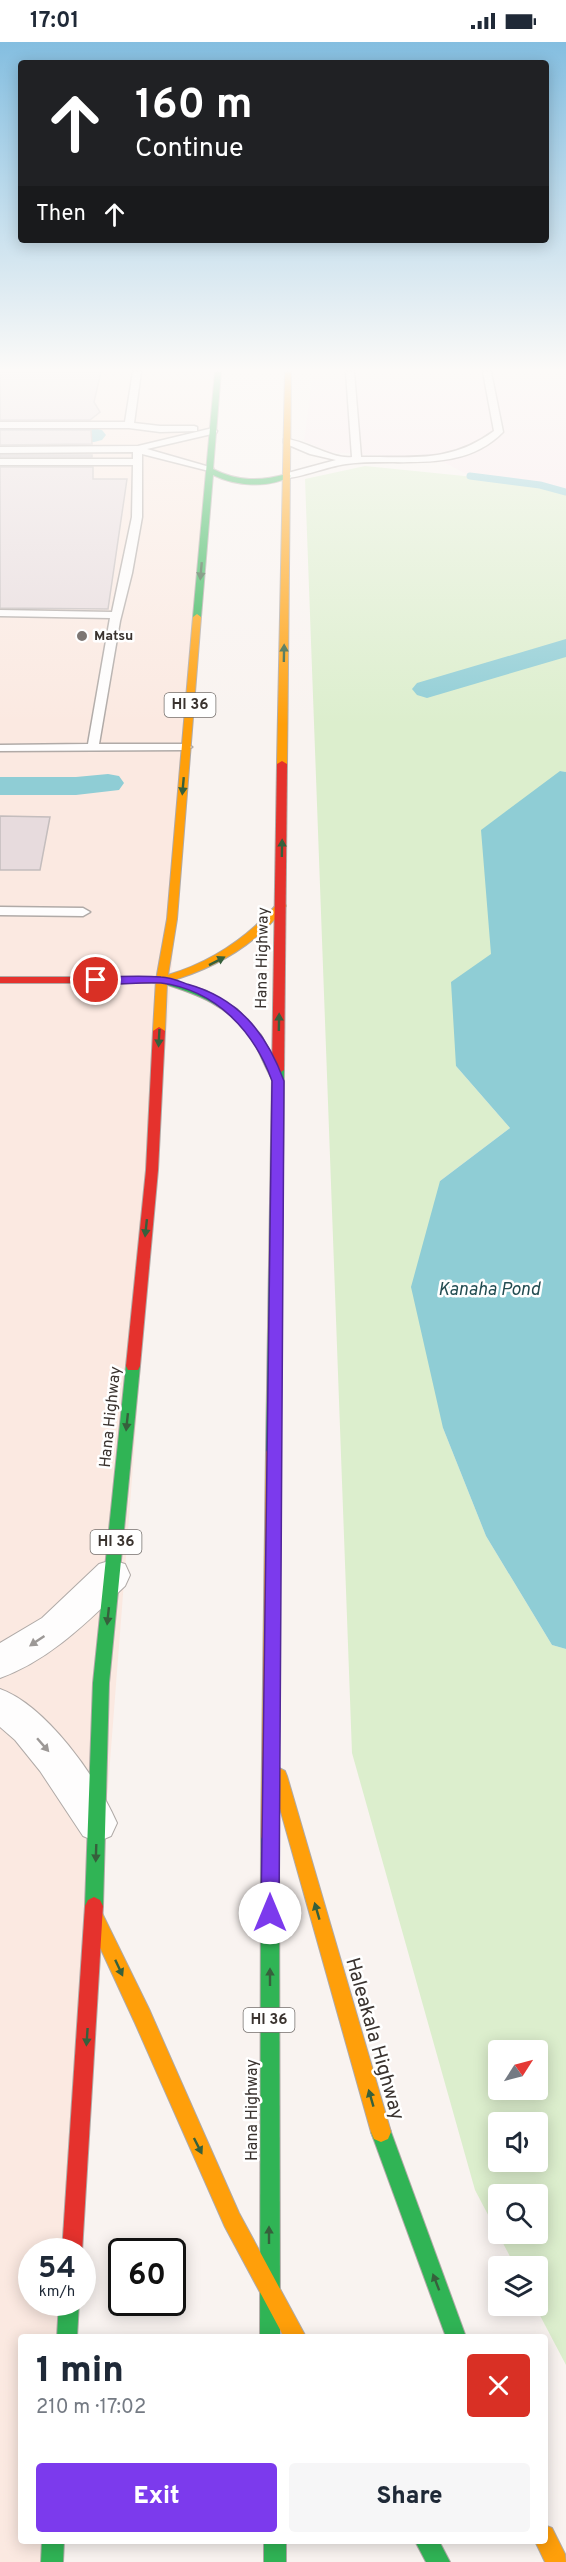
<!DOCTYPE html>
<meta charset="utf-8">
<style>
:root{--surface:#fff;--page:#f6f6f7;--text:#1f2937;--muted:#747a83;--accent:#7c3aed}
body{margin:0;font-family:Overpass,sans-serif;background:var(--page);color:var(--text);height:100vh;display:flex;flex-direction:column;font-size:22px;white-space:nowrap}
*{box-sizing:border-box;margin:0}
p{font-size:20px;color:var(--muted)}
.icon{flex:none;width:33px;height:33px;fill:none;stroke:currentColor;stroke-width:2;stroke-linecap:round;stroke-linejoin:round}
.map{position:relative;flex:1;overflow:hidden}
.details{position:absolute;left:18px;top:2292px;width:530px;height:210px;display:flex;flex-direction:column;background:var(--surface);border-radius:6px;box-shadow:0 3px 15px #0003}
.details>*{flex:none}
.top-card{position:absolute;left:18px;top:18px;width:531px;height:183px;border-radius:6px;box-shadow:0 3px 15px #0003;background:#202124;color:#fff;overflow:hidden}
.needle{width:39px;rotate:54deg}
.buttons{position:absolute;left:488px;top:1998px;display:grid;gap:12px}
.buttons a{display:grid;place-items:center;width:60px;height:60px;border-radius:6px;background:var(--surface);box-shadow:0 3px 15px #0003;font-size:30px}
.speed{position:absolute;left:18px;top:2196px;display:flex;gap:12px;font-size:30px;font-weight:700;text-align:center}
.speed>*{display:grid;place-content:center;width:78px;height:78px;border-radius:50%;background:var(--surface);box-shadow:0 3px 15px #0003;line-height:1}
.speed small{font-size:15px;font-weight:400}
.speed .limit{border:3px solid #111;border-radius:9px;background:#fff;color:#111}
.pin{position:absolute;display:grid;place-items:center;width:51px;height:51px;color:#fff;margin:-26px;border:3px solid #fff;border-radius:50%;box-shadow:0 2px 6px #0007}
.me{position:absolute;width:66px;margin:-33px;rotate:0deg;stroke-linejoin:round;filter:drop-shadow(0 0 4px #0008)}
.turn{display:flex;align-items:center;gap:21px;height:126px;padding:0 18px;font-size:27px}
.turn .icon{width:78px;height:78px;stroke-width:2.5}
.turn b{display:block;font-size:42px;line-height:51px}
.then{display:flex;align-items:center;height:57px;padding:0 18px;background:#0003;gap:12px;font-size:22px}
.round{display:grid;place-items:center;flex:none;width:63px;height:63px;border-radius:6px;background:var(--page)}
.summary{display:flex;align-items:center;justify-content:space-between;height:102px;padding:0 18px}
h1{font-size:36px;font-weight:800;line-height:45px}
.cta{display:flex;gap:12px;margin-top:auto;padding:12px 18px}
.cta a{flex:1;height:69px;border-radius:6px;background:var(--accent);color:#fff;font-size:24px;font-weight:800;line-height:69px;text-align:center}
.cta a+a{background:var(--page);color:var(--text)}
.status{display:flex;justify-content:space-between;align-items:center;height:42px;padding:0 30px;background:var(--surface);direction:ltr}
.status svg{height:16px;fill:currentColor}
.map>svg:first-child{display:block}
.built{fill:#fbe9e1}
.industrial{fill:#faeaee}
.green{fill:#dceecd;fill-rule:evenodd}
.water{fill:#8fcdd5}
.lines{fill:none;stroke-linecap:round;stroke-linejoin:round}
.stream{stroke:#8fcdd5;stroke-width:7}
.canal{fill:#8fcdd5;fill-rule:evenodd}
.building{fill:#e7dbdd;stroke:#c4bdbd;stroke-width:1.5}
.lane-casing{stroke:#b0aaa7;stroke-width:3}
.street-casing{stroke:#b0aaa7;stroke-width:2}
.fast-casing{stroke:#b0aaa7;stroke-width:2}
.slow-casing{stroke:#b0aaa7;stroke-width:2}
.jam-casing{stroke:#b0aaa7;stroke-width:2}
.lane{fill:#fefdfd;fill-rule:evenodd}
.street{fill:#fefdfd;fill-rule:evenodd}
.fast{fill:#30b455;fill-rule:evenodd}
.slow{fill:#ff9f0a;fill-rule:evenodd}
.jam{fill:#e5322d;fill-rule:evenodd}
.oneway{fill:#36603c}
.oneway2{fill:#9c9896}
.route{fill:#7c3aed;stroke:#51269a;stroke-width:1.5}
.poi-dot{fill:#7d7673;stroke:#fff;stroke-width:2}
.labels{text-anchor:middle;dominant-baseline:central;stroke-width:5;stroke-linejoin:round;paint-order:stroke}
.far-poi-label{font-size:14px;font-weight:bold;fill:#3a332f;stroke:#fff;text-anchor:start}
.shield{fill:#fff;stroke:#75706d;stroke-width:1.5}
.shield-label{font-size:15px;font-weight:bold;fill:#3a332f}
.street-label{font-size:16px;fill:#3a332f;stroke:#fff}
.water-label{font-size:18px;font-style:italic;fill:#234d52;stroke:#fff}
.near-street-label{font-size:20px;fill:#3a332f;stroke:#fff}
</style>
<div class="status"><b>17:01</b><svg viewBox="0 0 49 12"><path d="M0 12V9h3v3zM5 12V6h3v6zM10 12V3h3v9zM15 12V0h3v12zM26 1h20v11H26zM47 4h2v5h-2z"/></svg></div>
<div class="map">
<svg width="566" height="2520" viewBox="0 0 566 2520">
<rect width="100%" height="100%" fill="#f9f3f0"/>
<!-- built -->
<polygon class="built" points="0,330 218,330 72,2209 32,2210 32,2260 69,2261 67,2295 21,2295 21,2499 53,2499 52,2520 0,2520"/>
<!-- industrial -->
<polygon class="industrial" points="313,330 566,330 566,450 540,443 470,434 440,418 329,410 304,399"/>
<!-- green -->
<path class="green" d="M365,424L504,438L566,450V730L560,729L491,913L456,1024L510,1086L440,1139L443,1386L486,1494L552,1603L566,1607V2323L535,2264H537V2224H515L475,2148L352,1711L305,437ZM498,2008H537V2048H498ZM498,2080H537V2120H498ZM498,2152H537V2192H498Z"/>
<!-- water -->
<polygon class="water" points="560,729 566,730 566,1607 552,1603 486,1494 443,1386 411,1245 440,1139 510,1086 456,1024 451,940 491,912 481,788"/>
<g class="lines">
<!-- stream -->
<polyline class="stream" points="470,434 540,443 566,450"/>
<!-- canal -->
<g class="canal">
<polygon points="0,386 94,386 102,388 106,393 102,398 94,400 0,400"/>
<polygon points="566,597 566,615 427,656 417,653 412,647 417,641"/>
<polygon points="108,732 119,734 124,741 119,748 76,753 0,753 0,735 76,735"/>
</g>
</g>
<!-- building -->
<g class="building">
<polygon points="0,330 101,330 94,360 100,370 90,378 0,378"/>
<polygon points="0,388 91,388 92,402 0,403"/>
<rect x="0" y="413" width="92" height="2"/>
<polygon points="0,425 93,425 93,437 127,437 108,567 0,566"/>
<polygon points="0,774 50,775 40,828 0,828"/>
</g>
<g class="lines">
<defs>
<g id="lane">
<polygon points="133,330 141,330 134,381 160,384 194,384 197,385 197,389 160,390 129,386 0,386 0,380 125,380"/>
<path d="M346,330H354L361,415C413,414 449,422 494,389L483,330H491L503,390C461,433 399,415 346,422C329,424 297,437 284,436V432L336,418L310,412L284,401V397C300,396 333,418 352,415Z"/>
<polygon points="213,386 217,389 216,391 147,407 213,426 213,430 142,412 142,475 132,531 120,579 99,702 186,702 192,705 186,708 0,709 0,703 88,702 110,576 0,574 0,568 112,570 132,475 133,423 0,423 0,417 133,417 133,410 0,411 0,405 138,404"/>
<polygon points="0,865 83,866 90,870 83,874 0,873"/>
</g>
<g id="street">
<path d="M112,1518L125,1522L130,1533L125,1544C87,1580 50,1618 0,1636V1601L42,1576L99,1522Z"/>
<path d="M0,1647C47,1664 97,1736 117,1781L111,1794L97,1800L83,1794L40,1729L15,1698L0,1685Z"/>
</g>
<g id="fast">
<path d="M215,330H221L213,427C238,440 261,439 287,432L291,434C269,447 235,444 213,433L201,575L197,578L193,575Z"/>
<path d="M162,935L207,949L237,967L261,993L278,1024L284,1028L280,1410L278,1414H268L266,1410L272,1037C265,1025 260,1011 253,999C232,964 195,951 158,940V936Z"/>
<polygon points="133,1319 138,1320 140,1324 109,1641 103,1864 100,1870 94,1873 88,1870 85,1864 93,1641 126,1324 128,1320"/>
<polygon points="270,1787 276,1789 279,1795 280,2295 260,2295 261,1795 264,1789"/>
<polygon points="381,2080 388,2083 391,2090 466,2295 446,2295 371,2090 374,2083"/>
<polygon points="59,2260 79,2260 77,2295 57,2295"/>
<polygon points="42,2499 64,2499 63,2520 41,2520"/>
<rect x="264" y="2499" width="22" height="21"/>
<polygon points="415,2499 439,2499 450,2520 426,2520"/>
</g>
<g id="slow">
<polygon points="285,330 291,330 287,722 282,725 277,722"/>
<path d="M197,572L201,575L177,877L168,933C212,920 247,896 277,862H285L286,864C256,903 214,927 167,940L165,989L159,993L153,989L156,938L167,877L193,575Z"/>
<polygon points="273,1404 278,1406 280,1410 279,1726 285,1729 287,1734 391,2090 388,2097 381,2100 374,2097 371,2090 279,1763 279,1795 276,1801 270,1803 264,1801 261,1795 266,1410 268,1406"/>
<polygon points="95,1866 101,1869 149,1967 239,2171 306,2295 284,2295 225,2185 135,1981 86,1875 89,1869"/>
<polygon points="544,2483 552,2486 565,2512 566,2520 545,2520 535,2499 544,2499"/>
</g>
<g id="jam">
<polygon points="282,719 287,722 284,1028 278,1032 272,1028 277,722"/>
<polygon points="0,935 162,935 168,938 162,941 0,941"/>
<polygon points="159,985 165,989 158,1128 140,1324 138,1328 128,1328 126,1324 146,1128 153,989"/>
<polygon points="94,1855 100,1858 103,1864 82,2210 62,2210 85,1864 88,1858"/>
</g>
</defs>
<!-- lane casing -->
<use href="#lane" class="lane-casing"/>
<!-- street casing -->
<use href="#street" class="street-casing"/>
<!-- fast casing -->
<use href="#fast" class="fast-casing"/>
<!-- slow casing -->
<use href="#slow" class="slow-casing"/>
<!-- jam casing -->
<use href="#jam" class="jam-casing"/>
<!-- lane -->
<use href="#lane" class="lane"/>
<!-- street -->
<use href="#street" class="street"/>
<!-- fast -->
<use href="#fast" class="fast"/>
<!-- slow -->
<use href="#slow" class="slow"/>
<!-- jam -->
<use href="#jam" class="jam"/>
</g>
<!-- one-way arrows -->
<defs><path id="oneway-solid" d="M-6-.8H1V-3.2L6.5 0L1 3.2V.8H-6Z" transform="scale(1.5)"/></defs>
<g class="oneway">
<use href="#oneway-solid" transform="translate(201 529) rotate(95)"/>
<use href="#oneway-solid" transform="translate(284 611) rotate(-89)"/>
<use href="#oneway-solid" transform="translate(183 744) rotate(95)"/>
<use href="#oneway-solid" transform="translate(282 806) rotate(-89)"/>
<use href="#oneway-solid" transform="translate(217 919) rotate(-27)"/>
<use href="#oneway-solid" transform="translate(279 980) rotate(-89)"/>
<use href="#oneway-solid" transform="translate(159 996) rotate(93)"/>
<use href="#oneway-solid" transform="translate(146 1186) rotate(96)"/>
<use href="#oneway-solid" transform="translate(127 1380) rotate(96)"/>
<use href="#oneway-solid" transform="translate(108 1574) rotate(96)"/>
<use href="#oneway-solid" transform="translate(96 1811) rotate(92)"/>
<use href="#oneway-solid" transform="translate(317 1869) rotate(-106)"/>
<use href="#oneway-solid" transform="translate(119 1926) rotate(65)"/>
<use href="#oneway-solid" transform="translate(270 1935) rotate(-90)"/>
<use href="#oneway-solid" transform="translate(87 1995) rotate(94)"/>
<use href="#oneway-solid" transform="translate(371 2056) rotate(-106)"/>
<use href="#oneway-solid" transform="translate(198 2104) rotate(63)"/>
<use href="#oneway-solid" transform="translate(269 2193) rotate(-90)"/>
<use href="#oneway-solid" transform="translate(436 2240) rotate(-111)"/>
</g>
<g class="oneway2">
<use href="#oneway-solid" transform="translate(37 1599) rotate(146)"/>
<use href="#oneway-solid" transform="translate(43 1703) rotate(49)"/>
</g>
<!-- sky -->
<linearGradient id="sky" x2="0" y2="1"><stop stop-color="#84bee0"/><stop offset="0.48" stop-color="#fcfaf8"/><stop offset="1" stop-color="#fcfaf8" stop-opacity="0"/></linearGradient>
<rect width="566" height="683" fill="url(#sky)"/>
<!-- route -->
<path class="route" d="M96,935C117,935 139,933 161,935C169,935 179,939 187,942C238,956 266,990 284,1039L279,1871L276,1877L270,1879L263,1877L261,1871L272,1039C254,989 216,948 161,941C138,939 114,945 92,941L90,938Z"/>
<!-- markers -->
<circle class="poi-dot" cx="82" cy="594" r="6"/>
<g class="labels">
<!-- far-poi labels -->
<g class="far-poi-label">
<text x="94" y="594">Matsu</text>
</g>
<!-- shield labels -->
<g class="shield">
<rect x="164.5" y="651" width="51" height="24" rx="4.5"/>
<rect x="90.5" y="1488" width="51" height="24" rx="4.5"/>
<rect x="243.5" y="1966" width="51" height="24" rx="4.5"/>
</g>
<g class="shield-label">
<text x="190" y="663">HI 36</text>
<text x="116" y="1500">HI 36</text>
<text x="269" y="1978">HI 36</text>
</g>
<!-- street labels -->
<g class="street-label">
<text transform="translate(263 916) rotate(-89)">Hana Highway</text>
<text transform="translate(111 1375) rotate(-84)">Hana Highway</text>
<text transform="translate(253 2068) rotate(-90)">Hana Highway</text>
</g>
<!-- water labels -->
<g class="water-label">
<text x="489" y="1248">Kanaha Pond</text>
</g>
<!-- near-street labels -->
<g class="near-street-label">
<text transform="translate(374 1997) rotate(74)">Haleakala Highway</text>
</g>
</g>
</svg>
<div class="buttons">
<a><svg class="needle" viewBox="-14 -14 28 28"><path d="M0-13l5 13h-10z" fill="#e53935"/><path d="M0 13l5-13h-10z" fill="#747a83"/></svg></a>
<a><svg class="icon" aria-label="sound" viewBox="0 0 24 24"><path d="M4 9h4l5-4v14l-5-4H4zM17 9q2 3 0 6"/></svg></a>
<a><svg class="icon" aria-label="search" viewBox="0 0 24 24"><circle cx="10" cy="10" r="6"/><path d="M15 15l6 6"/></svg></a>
<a><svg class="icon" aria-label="layers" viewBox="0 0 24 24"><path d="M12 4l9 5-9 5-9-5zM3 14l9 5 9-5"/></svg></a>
</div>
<div class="speed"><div>54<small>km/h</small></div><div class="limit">60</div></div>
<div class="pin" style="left:96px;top:938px;background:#d93025"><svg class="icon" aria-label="arrive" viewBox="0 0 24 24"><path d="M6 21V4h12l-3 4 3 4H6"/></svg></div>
<svg class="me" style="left:270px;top:1871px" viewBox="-20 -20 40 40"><circle r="19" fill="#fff"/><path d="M0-13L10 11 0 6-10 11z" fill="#7c3aed"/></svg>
<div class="top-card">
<div class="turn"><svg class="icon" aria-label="ahead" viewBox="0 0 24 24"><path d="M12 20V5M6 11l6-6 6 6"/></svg><div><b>160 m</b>Continue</div></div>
<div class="then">Then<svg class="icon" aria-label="ahead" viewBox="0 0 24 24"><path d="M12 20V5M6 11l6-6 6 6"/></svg></div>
</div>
<section class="details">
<div class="summary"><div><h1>1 min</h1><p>210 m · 17:02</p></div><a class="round" style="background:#d93025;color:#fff"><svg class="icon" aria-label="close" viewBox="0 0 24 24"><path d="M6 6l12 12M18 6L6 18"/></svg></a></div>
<div class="cta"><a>Exit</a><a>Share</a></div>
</section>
</div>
